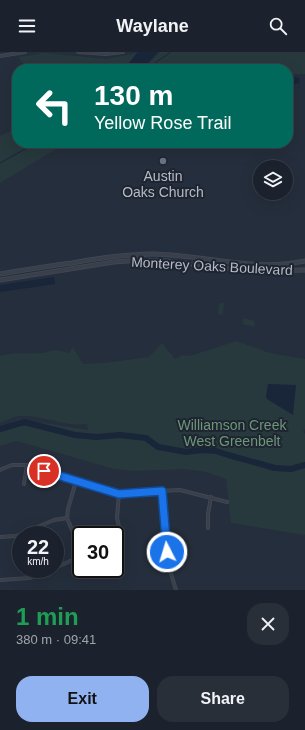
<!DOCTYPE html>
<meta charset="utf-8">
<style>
:root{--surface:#1c222d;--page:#292f39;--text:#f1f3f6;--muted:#a0a4aa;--line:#3a3f49;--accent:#91b2f0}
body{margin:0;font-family:Helvetica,sans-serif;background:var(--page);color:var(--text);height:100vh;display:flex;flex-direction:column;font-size:15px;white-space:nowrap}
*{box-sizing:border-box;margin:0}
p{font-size:13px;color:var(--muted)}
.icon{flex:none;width:22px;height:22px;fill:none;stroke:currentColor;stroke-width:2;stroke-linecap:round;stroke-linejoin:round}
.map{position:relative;height:538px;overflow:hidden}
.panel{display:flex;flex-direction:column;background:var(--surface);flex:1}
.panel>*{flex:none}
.guide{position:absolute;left:12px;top:12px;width:281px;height:84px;border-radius:16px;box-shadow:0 4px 16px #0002,0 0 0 1px var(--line);background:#00695c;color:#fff;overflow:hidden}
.fabs{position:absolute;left:253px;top:108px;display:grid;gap:8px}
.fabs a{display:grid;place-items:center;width:40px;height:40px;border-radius:50%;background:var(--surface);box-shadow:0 4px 16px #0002,0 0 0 1px var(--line);font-size:20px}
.speed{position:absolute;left:12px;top:474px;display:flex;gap:8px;font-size:20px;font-weight:700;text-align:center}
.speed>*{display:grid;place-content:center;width:52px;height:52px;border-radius:50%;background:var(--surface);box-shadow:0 4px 16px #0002,0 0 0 1px var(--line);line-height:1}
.speed small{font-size:10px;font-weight:400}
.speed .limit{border:2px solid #111;border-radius:6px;background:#fff;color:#111}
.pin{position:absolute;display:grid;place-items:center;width:34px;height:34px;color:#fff;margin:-17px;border:2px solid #fff;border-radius:50%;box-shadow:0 1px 4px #0007}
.me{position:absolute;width:44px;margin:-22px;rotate:355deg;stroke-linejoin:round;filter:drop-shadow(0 0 3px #0008)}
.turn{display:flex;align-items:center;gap:14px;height:84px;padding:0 16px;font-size:18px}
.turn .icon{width:52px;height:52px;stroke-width:2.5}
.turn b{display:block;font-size:28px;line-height:34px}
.round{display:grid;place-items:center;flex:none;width:42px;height:42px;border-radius:16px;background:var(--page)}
.overview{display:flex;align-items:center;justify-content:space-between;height:68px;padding:0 16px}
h1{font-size:24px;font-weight:600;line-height:30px;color:#1e9e55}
.button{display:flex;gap:8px;margin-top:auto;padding:8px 16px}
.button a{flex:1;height:46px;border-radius:16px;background:var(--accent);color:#111;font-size:16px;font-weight:600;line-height:46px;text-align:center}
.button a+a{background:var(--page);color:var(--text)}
header{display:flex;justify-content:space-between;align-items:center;height:52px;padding:0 16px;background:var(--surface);font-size:18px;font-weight:600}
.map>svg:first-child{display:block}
.green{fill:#27393d}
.water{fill:#192539}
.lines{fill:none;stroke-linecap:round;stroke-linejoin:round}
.stream{stroke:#192539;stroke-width:1}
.river{stroke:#192539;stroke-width:6}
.minor-casing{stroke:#424955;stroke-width:4}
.tertiary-casing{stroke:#424955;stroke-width:5}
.minor{stroke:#39404c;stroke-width:2.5}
.tertiary{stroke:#39404c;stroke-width:3.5}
.route-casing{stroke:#114b97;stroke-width:10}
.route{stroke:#1a73e8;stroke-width:7}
.worship-dot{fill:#6b7280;stroke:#1e2531;stroke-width:1.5}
.labels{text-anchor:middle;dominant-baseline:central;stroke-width:4;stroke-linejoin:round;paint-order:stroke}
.poi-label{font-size:14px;fill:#b5bbc7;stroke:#1e2531}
.street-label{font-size:14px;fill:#b5bbc7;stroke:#1e2531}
.park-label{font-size:14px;fill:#6e9678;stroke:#1e2531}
</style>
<header><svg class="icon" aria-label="menu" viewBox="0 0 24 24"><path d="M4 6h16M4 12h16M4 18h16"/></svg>Waylane<svg class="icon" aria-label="search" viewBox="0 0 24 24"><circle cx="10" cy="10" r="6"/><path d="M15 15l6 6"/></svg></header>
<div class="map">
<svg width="305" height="538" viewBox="0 0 305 538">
<rect width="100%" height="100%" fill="#252e3c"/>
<!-- green -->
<g class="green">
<polygon points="160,0 305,0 305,22 288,22 288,17 208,17 208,15 204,17 143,17"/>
<polygon points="45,1 107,7 137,1 124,17 28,17 18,5"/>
<polygon points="17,76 17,91 66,91 0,131 0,84"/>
<polygon points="219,251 224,251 223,263 218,262"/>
<polygon points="244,266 255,269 254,275 242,272"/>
<path d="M236,289L270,301L305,307V377L303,379L305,382V483L231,471L226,427L207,420L184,417L134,419L114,417L17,389L0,394V374L20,367L88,378L87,372C65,375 43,363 21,364C14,364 7,368 0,371V304C13,300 27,302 41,301C47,301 51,298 56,298C61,299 65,300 69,301L73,295L83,312L104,311L149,305L162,291L175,307L182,303L190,304Z"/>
</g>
<!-- water -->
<g class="water">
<path d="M140,0H158C145,14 144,17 124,17L137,1Z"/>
<polygon points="288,25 298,25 300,27 299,31 288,34"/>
<polygon points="54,225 55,232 0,240 0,233"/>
<polygon points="268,332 296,333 293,363 267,347 266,345"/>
</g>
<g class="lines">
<!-- stream -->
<g class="stream">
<polyline points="146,17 171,0"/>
<polyline points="0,111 36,91"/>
</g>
<!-- river -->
<polyline class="river" points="0,377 24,370 75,383 97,385 120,383 146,386 158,395 186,400 202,398 216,399 228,403 275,416 291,417 305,413"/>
<defs>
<g id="minor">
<polyline points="78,0 106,2 123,0"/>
<polyline points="0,4 25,0"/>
<polyline points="0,418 12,413 27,413 119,441 180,438 227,450"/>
<polyline points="76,429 68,457 67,466 81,499"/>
<polyline points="24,432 27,413"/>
<polyline points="162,439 169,515 176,538"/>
<polyline points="119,441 117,466 121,483"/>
<polyline points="208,476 208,462 211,445"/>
<polyline points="0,485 16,484 54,468 67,466"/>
<polyline points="55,516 79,505 81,503"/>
<polyline points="0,528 30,526 52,517"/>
</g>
<g id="tertiary">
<path d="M0,222C24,218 48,214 72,211C99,206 126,202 154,202C204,203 254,220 305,209"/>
<polyline points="0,228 114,210 141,208 167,209 252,219 305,218"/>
</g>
</defs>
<!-- minor casing -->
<use href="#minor" class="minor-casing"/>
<!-- tertiary casing -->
<use href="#tertiary" class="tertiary-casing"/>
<!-- minor -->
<use href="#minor" class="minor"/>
<!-- tertiary -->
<use href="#tertiary" class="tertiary"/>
</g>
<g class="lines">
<defs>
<polyline id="route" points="44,419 119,442 162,439 167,500"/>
</defs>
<!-- route casing -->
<use href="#route" class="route-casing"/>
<!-- route -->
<use href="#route" class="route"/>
</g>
<!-- markers -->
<circle class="worship-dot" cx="163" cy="109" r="4"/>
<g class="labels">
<!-- poi labels -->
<g class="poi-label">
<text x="163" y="124">Austin<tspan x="163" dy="16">Oaks Church</tspan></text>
</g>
<!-- street labels -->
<g class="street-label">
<text transform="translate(212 214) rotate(3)">Monterey Oaks Boulevard</text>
</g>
<!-- park labels -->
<g class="park-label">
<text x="232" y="373">Williamson Creek<tspan x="232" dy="16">West Greenbelt</tspan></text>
</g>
</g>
</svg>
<div class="fabs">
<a><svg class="icon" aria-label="layers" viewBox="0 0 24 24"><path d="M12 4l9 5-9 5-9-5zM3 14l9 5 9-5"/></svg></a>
</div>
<div class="speed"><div>22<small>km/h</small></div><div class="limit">30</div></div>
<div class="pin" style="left:44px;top:419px;background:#d93025"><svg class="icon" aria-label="arrive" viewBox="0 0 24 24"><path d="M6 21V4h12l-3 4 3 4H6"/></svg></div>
<svg class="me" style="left:167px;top:500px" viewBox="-20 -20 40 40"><circle r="17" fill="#1a73e8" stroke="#fff" stroke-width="3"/><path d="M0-11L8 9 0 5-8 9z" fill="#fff"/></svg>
<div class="guide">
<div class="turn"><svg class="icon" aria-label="left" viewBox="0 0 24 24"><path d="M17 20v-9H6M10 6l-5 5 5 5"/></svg><div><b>130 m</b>Yellow Rose Trail</div></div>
</div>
</div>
<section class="panel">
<div class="overview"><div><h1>1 min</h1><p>380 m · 09:41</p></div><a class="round"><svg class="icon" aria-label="close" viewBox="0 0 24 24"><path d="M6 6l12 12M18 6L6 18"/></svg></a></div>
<div class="button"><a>Exit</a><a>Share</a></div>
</section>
